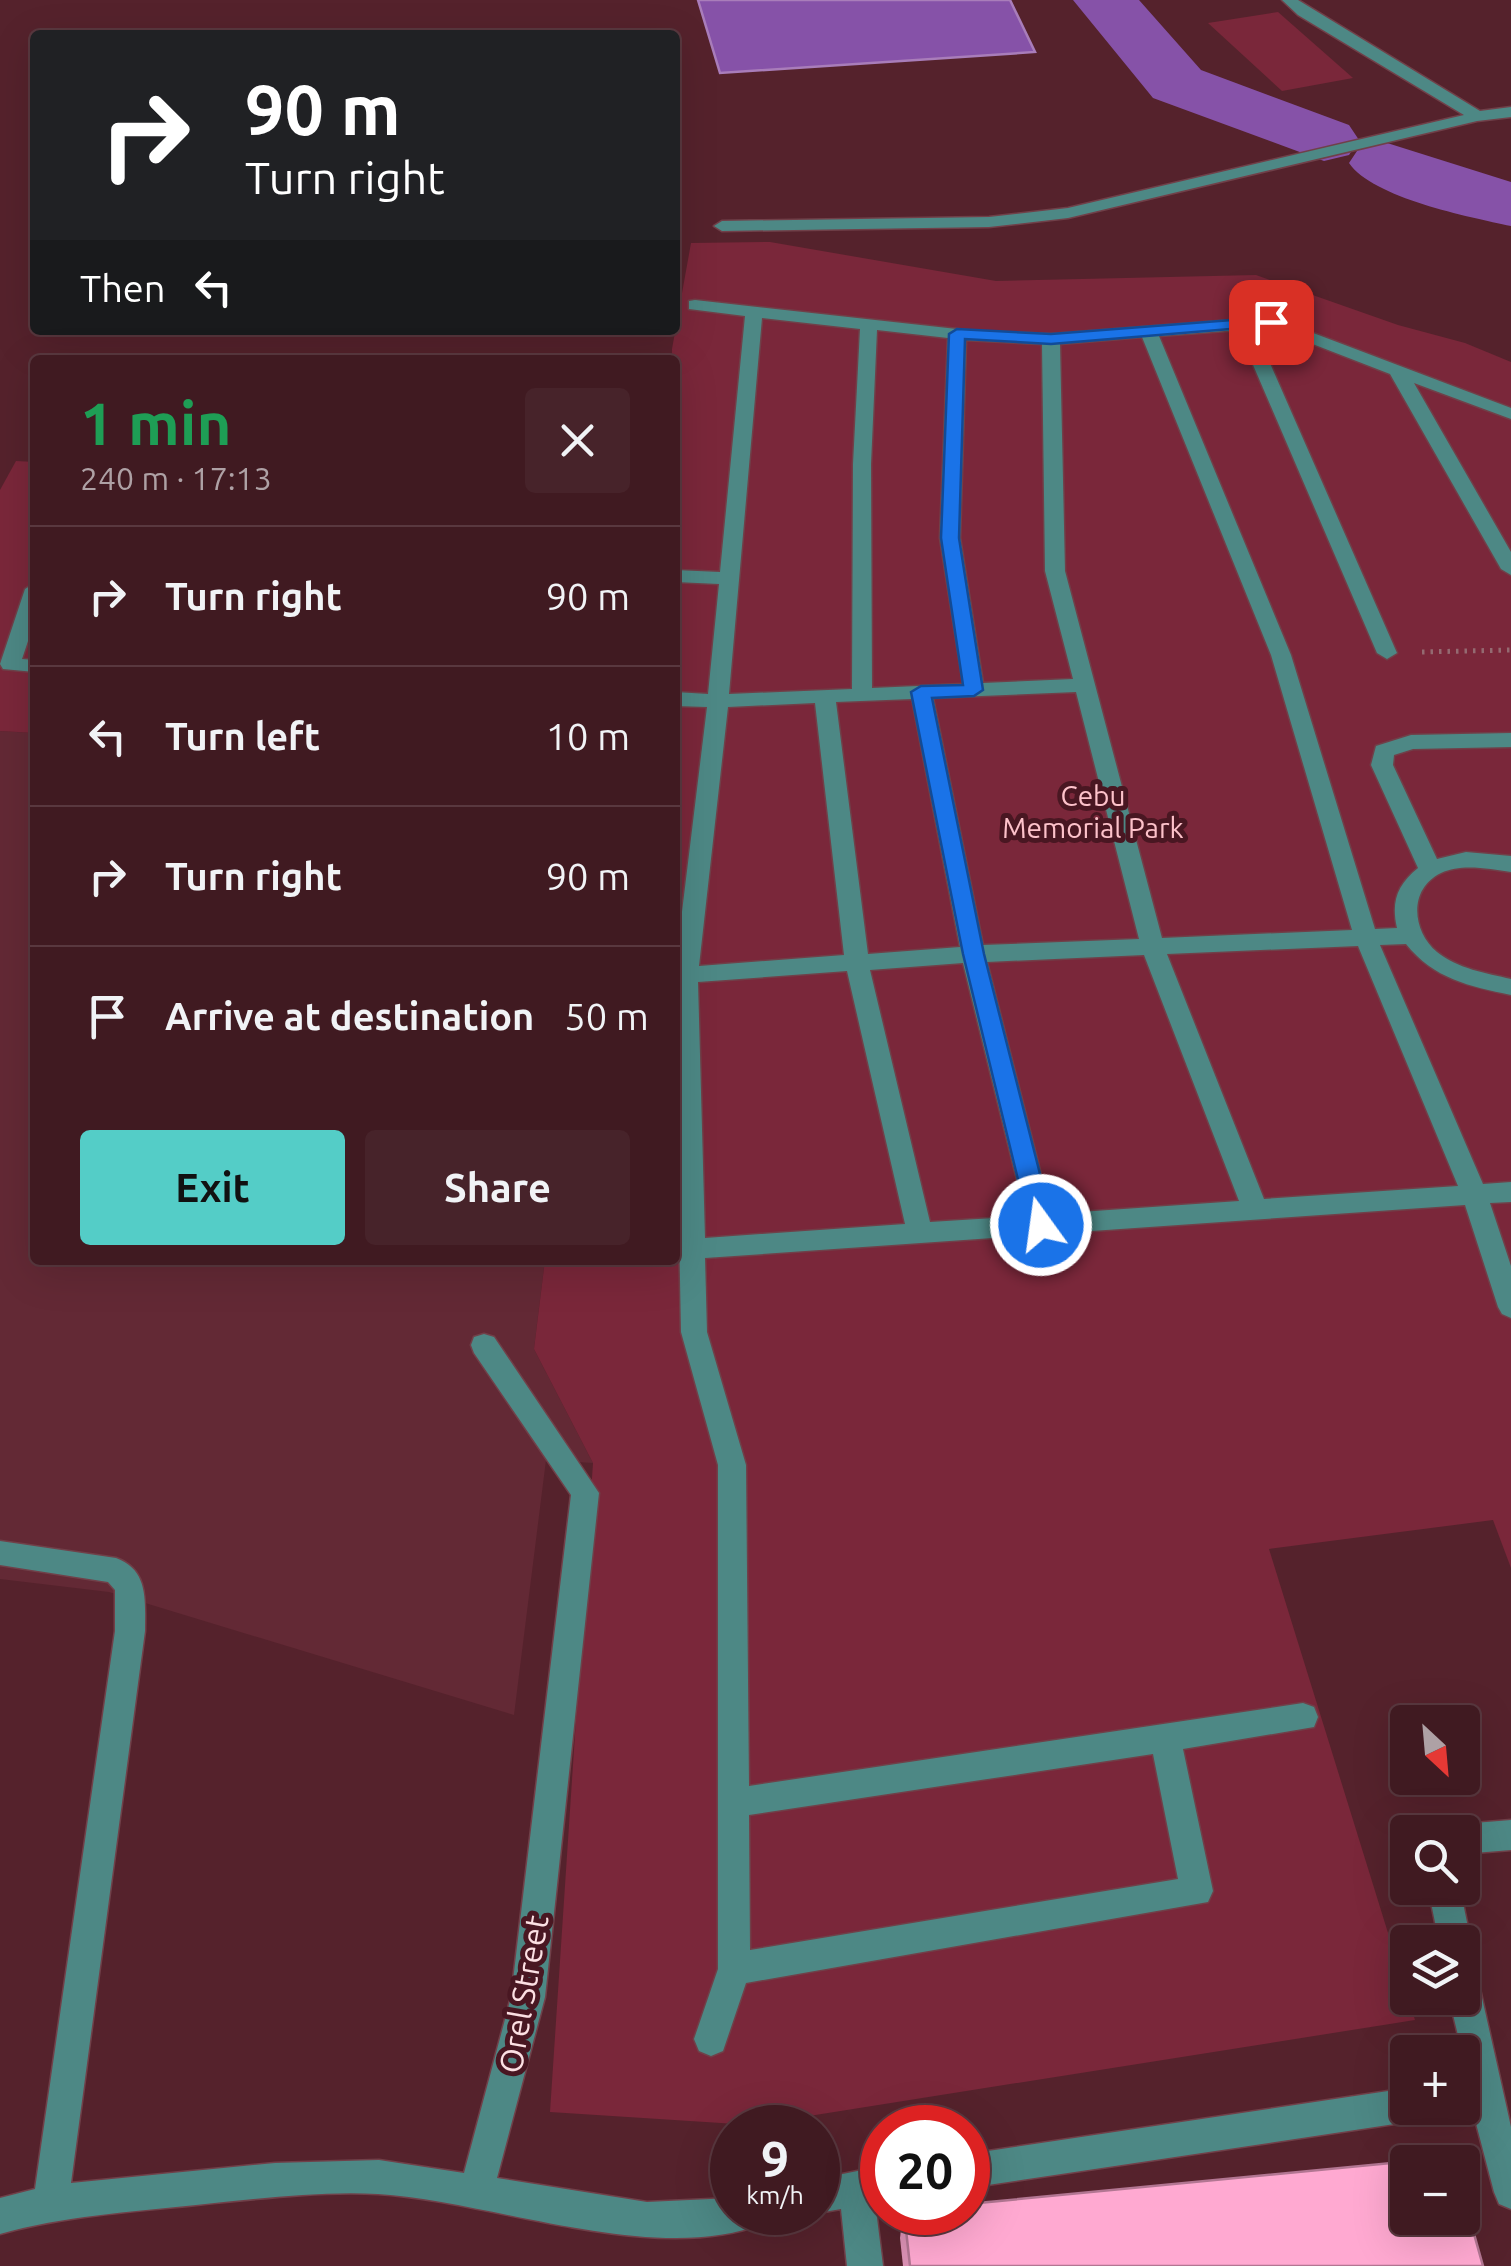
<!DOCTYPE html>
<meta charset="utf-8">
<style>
:root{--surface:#401a21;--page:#47232a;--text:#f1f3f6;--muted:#aea1a5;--line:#59383f;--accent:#54cdc7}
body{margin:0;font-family:Ubuntu,sans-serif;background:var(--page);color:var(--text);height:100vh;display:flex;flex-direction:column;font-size:38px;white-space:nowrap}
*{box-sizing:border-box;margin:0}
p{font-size:32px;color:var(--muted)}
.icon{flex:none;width:55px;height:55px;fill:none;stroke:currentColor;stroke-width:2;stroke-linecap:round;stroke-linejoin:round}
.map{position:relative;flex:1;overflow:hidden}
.sheet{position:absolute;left:30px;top:355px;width:650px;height:910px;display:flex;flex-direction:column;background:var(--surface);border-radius:10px;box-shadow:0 10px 40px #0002,0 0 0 2px var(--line)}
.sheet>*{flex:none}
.top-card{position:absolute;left:30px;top:30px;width:650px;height:305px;border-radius:10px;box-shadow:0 10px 40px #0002,0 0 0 2px var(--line);background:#202124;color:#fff;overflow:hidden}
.needle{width:65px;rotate:154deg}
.controls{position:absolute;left:1390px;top:1705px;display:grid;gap:20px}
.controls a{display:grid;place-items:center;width:90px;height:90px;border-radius:10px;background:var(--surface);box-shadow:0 10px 40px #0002,0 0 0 2px var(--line);font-size:50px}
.speed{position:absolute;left:710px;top:2105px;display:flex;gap:20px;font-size:50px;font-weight:700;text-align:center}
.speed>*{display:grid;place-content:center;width:130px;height:130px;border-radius:50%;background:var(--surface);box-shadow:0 10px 40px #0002,0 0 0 2px var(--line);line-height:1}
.speed small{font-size:25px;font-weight:400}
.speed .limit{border:15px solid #d22;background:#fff;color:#111}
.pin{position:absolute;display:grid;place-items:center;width:85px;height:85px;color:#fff;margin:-42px;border-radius:20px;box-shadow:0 5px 15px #0006}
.me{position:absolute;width:110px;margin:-55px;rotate:346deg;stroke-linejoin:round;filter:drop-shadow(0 0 8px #0008)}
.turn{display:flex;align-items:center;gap:35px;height:210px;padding:0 50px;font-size:45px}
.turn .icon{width:130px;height:130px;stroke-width:2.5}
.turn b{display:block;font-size:70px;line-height:85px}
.then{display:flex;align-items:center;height:95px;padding:0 50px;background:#0003;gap:20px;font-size:38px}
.round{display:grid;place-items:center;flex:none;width:105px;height:105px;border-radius:10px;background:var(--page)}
.headline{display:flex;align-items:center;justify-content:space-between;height:170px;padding:0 50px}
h1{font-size:60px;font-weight:700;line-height:75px;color:#1e9e55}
.action{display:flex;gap:20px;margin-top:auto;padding:20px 50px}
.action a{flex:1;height:115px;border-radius:10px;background:var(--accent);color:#111;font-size:40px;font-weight:700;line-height:115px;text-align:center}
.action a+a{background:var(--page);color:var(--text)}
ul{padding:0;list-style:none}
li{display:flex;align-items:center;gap:30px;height:140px;padding:0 50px;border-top:2px solid var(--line)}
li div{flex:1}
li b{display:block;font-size:38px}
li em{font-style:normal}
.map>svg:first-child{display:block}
.built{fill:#632935}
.green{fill:#7a273a}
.water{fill:#8652a8;stroke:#a97dba;stroke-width:2.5}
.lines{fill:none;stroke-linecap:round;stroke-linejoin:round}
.river{fill:#8652a8;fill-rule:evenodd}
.minor-casing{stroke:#704049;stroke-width:3}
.path{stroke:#946a71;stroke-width:5;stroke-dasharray:2.5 6;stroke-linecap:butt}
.minor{fill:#4d8885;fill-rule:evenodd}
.wall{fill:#db91b4}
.building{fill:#ffa9d1;stroke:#b27692;stroke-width:2.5}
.route{fill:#1a73e8;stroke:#114b97;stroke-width:2.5}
.labels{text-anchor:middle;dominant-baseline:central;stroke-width:10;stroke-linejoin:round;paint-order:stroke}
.park-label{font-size:28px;fill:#fdc2ca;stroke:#491722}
.near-street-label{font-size:32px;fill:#fce0e3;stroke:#491722}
</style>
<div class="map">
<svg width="1511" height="2266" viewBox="0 0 1511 2266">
<rect width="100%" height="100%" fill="#55222c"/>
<!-- built -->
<polygon class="built" points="0,731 35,733 35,1260 545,1260 534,1349 593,1463 546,1460 514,1715 109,1592 0,1579"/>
<!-- green -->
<g class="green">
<polygon points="1278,12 1353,78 1282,91 1208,23"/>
<polygon points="770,242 996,281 1256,275 1398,325 1465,343 1511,362 1511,1568 1493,1520 1269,1549 1415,2020 752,2125 550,2112 593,1463 534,1349 545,1260 675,1260 672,349 691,243"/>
<polygon points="16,461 35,462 35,733 0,731 0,490"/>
</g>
<!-- water -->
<polygon class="water" points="698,0 1010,0 1035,52 720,73"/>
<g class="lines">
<!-- river -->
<g class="river">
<polygon points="1073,0 1139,0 1201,70 1349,125 1359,140 1349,155 1324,161 1153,98"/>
<path d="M1384,142L1511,182V226C1469,217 1373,198 1349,163L1359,148Z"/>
</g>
<defs>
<g id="minor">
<polygon points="1282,0 1298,0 1480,111 1511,107 1511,117 1477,121 1068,218 989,227 722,231 714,226 722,221 989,217 1068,208 1464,115 1298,15"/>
<path d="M695,300L975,331L1051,334L1271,317L1511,408V419L1414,383L1511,552V575L1501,569L1390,374L1269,327L1255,329L1397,653L1387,659L1377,653L1238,330L1159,336L1291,655L1375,929L1397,928C1391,902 1397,885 1418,868L1371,765L1376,746L1411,735L1511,733V747L1413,749L1394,755L1393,765L1437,859L1466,852L1511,856V872C1489,869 1462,863 1441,873C1408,889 1412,931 1437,952C1458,969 1486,973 1511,979V995C1469,986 1434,979 1406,944L1380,945L1483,1184L1511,1182V1202L1490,1203L1511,1266V1318L1502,1314L1498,1307L1465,1205L705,1258L707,1332L746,1465L749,1786L1303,1703L1314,1707L1318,1717L1314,1727L1183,1749L1213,1891L1208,1902L746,1983L723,2051L711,2056L699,2051L694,2039L718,1969V1465L681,1332L675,1018V969L707,707L675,706V692L708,694L719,584L675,582V570L720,572L745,316L689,309V301ZM762,318L860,329L853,464L852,689L729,694ZM877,330L948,338L940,538L963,684L872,688L871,464ZM1142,337L1271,655L1352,930L1162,938L1065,571L1060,344ZM966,340L1042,344L1045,571L1073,679L983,683L960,538ZM1076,692L1139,939L983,945L933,698ZM912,699L960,947L868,954L836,702ZM815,703L844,955L699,966L728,707ZM1358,946L1458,1186L1264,1199L1167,954ZM1144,955L1239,1201L1051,1214L987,962ZM963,963L1026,1216L930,1222L870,970ZM847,971L905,1224L705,1238L698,982ZM1153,1754L1178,1879L750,1950L749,1815Z"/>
<polygon points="35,583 35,620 22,659 35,660 35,672 3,669 0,664 25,589"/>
<path d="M484,1334L494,1337L599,1493L545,1997L497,2178L647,2202L732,2198V2212H767L762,2224C654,2266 492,2201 378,2194C318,2191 256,2199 196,2205C129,2212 64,2216 0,2234V2198L35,2189L115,1631V1590L108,1582L0,1565V1541L116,1558C149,1570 145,1601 145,1631L71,2183L275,2163L379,2160L464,2173L511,1997L571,1495L474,1353L471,1345L474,1337Z"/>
<polygon points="1511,1820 1511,1850 1462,1854 1462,1832 1449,1832 1462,1824"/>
<polygon points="1428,1888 1460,1888 1471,1942 1467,1953 1462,1955 1462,1942 1439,1942"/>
<polygon points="1462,1964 1474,1969 1478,1980 1511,2127 1511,2209 1499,2204 1494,2192 1473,2112 1462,2113 1450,2108 1462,2108 1462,2052 1449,1998 1462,1998"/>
<polygon points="1408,2088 1408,2108 1424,2108 1420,2117 1408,2122 968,2188 968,2154"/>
<polygon points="882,2166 882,2200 875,2202 883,2266 847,2266 841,2209 818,2213 816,2212 818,2179"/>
</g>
</defs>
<!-- minor casing -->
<use href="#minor" class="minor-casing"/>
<!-- path -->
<polyline class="path" points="1422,652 1511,650"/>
<!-- minor -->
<use href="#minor" class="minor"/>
</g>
<!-- wall -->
<polygon class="wall" points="903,2212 1483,2266 903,2266 900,2238"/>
<!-- building -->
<polygon class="building" points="1453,2157 1455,2162 1408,2162 1408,2218 1462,2218 1462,2191 1483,2266 910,2266 904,2212 968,2212 968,2204"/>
<!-- route -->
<polygon class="route" points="1271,317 1277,319 1277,325 1051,344 965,339 959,538 983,690 974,696 932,698 984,954 1053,1225 1041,1234 1029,1225 963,954 911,692 921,686 963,685 941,538 949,334 957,329 1051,334"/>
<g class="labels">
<!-- park labels -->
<g class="park-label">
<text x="1093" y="795">Cebu<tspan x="1093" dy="32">Memorial Park</tspan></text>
</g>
<!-- near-street labels -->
<g class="near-street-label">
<text transform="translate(523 1994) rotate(-80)">Orel Street</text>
</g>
</g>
</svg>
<div class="controls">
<a><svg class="needle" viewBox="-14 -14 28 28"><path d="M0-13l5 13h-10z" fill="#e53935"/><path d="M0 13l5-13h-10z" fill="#aea1a5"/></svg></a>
<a><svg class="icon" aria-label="search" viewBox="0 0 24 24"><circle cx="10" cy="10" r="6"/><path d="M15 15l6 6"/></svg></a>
<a><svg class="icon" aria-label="layers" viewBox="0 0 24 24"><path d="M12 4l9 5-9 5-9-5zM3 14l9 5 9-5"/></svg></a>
<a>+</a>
<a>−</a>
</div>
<div class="speed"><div>9<small>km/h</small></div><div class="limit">20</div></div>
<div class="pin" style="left:1271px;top:322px;background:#d93025"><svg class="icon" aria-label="arrive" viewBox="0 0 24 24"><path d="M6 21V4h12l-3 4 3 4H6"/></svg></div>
<svg class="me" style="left:1041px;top:1225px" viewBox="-20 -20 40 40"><circle r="17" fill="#1a73e8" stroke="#fff" stroke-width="3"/><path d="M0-11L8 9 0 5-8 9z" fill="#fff"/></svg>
<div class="top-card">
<div class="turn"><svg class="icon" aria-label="right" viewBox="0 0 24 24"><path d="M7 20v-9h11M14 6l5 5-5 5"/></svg><div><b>90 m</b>Turn right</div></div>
<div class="then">Then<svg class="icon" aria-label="left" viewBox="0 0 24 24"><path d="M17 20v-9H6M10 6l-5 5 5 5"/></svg></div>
</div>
<section class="sheet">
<div class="headline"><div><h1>1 min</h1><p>240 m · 17:13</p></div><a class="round"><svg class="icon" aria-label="close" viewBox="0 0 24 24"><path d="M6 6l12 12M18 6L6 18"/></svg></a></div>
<ul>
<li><svg class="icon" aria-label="right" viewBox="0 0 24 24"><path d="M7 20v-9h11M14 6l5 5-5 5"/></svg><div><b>Turn right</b></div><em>90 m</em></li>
<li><svg class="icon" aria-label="left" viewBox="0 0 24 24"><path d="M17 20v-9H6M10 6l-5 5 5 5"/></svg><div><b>Turn left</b></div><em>10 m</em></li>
<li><svg class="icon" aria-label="right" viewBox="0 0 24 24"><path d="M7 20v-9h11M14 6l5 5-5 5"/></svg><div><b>Turn right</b></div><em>90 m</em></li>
<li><svg class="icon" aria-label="arrive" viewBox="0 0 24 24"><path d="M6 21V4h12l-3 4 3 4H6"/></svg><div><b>Arrive at destination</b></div><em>50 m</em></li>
</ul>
<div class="action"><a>Exit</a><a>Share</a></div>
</section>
</div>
